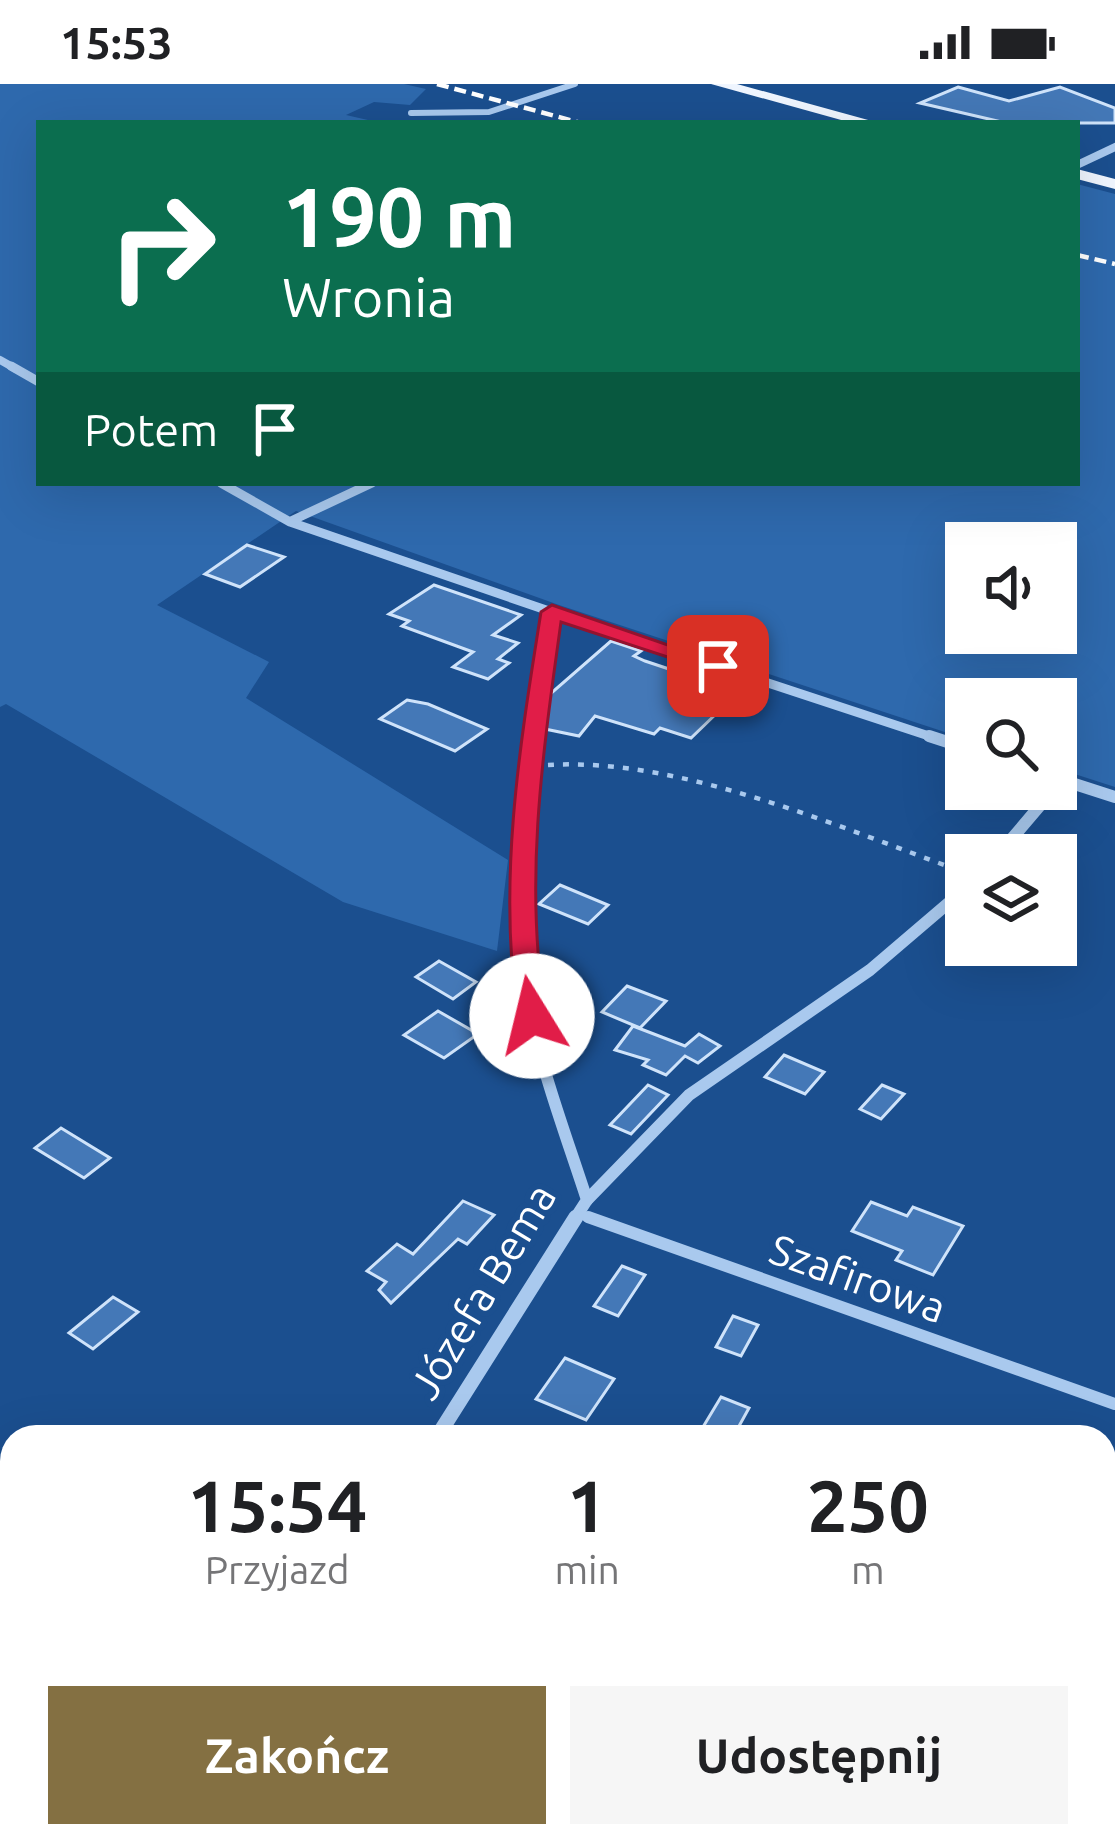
<!DOCTYPE html>
<html lang="pl">
<meta charset="utf-8">
<style>
:root{--surface:#fff;--page:#f6f6f6;--text:#202124;--muted:#757577;--accent:#847042}
body{margin:0;font-family:Ubuntu,sans-serif;background:var(--page);color:var(--text);height:100vh;display:flex;flex-direction:column;font-size:45px;white-space:nowrap}
*{box-sizing:border-box;margin:0}
p{font-size:39px;color:var(--muted)}
.icon{flex:none;width:66px;height:66px;fill:none;stroke:currentColor;stroke-width:2;stroke-linecap:round;stroke-linejoin:round}
.map{position:relative;flex:1;overflow:hidden}
.panel{position:absolute;left:0px;top:1341px;width:1116px;height:423px;display:flex;flex-direction:column;background:var(--surface);border-radius:36px 36px 0 0;box-shadow:0 12px 48px #0002}
.panel>*{flex:none}
.guide{position:absolute;left:36px;top:36px;width:1044px;height:366px;border-radius:0px;box-shadow:0 12px 48px #0002;background:#0b6e4f;color:#fff;overflow:hidden}
.fabs{position:absolute;left:945px;top:438px;display:grid;gap:24px}
.fabs a{display:grid;place-items:center;width:132px;height:132px;border-radius:0px;background:var(--surface);box-shadow:0 12px 48px #0002;font-size:60px}
.pin{position:absolute;display:grid;place-items:center;width:102px;height:102px;color:#fff;margin:-51px;border-radius:24px;box-shadow:0 6px 18px #0006}
.me{position:absolute;width:132px;margin:-66px;rotate:351deg;stroke-linejoin:round;filter:drop-shadow(0 0 9px #0008)}
.turn{display:flex;align-items:center;gap:42px;height:252px;padding:0 48px;font-size:54px}
.turn .icon{width:156px;height:156px;stroke-width:2.5}
.turn b{display:block;font-size:84px;line-height:102px}
.then{display:flex;align-items:center;height:114px;padding:0 48px;background:#0003;gap:24px;font-size:45px}
.eta{display:flex;justify-content:space-evenly;align-items:center;height:204px;text-align:center}
.eta b{font-size:72px;font-weight:600;line-height:84px}
.button{display:flex;gap:24px;margin-top:auto;padding:24px 48px}
.button a{flex:1;height:138px;border-radius:0px;background:var(--accent);color:#fff;font-size:48px;font-weight:600;line-height:138px;text-align:center}
.button a+a{background:var(--page);color:var(--text)}
.status{display:flex;justify-content:space-between;align-items:center;height:84px;padding:0 60px;background:var(--surface);direction:ltr}
.status svg{height:33px;fill:currentColor}
.map>svg:first-child{display:block}
.green{fill:#2e69ad;fill-rule:evenodd}
.building{fill:#4478b7;stroke:#cfe3fa;stroke-width:3}
.lines{fill:none;stroke-linecap:round;stroke-linejoin:round}
.path{stroke:#a9c9ee;stroke-width:4.5;stroke-dasharray:6 9;stroke-linecap:butt}
.lane-far2{stroke:#a9c9ee;stroke-width:6}
.lane-far1{stroke:#a9c9ee;stroke-width:9}
.lane{stroke:#a9c9ee;stroke-width:12}
.street-far3{stroke:#a9c9ee;stroke-width:8}
.street-far2{stroke:#a9c9ee;stroke-width:9}
.street-far1{stroke:#a9c9ee;stroke-width:12}
.street{stroke:#a9c9ee;stroke-width:15}
.primary{fill:#f0f6ff;fill-rule:evenodd}
.rail{stroke:#fff;stroke-width:4.5;stroke-dasharray:12 6;stroke-linecap:butt}
.route{fill:#e11d48;stroke:#92132f;stroke-width:3}
.labels{text-anchor:middle;dominant-baseline:central;stroke-width:12;stroke-linejoin:round;paint-order:stroke}
.street-label{font-size:42px;fill:#fff;stroke:#1b4f8f}
</style>
<div class="status"><b>15:53</b><svg viewBox="0 0 49 12"><path d="M0 12V9h3v3zM5 12V6h3v6zM10 12V3h3v9zM15 12V0h3v12zM26 1h20v11H26zM47 4h2v5h-2z"/></svg></div>
<div class="map">
<svg width="1115" height="1763" viewBox="0 0 1115 1763">
<rect width="100%" height="100%" fill="#1b4f8f"/>
<!-- green -->
<path class="green" d="M0,0H404L426,5L410,21L374,18L346,31L381,39H39V399H1077V100L1115,110V703L1056,684V615H966V655L559,521L296,427L157,521L269,578L246,614L508,776L497,867L343,818L6,620L0,623ZM966,459H1056V549H966Z"/>
<!-- building -->
<g class="building">
<polygon points="958,3 1009,17 1060,3 1115,24 1115,39 1006,39 920,19"/>
<polygon points="247,461 284,473 240,503 205,490"/>
<polygon points="434,501 521,531 493,551 518,559 498,575 509,579 488,595 453,583 473,568 402,542 409,537 389,530"/>
<polygon points="611,557 641,567 634,572 645,577 729,605 709,624 719,627 691,654 660,644 654,650 595,632 579,652 545,645 549,611"/>
<polygon points="407,616 428,620 487,645 455,667 380,635"/>
<polygon points="560,801 608,821 588,840 539,820"/>
<polygon points="439,877 476,898 453,915 416,893"/>
<polygon points="627,902 666,917 640,944 602,928"/>
<polygon points="438,927 478,950 444,974 404,951"/>
<polygon points="633,942 685,962 699,950 720,962 698,979 685,972 666,991 643,981 648,976 615,966"/>
<polygon points="784,971 824,988 805,1010 765,993"/>
<polygon points="648,1001 668,1011 631,1050 610,1041"/>
<polygon points="882,1001 904,1010 881,1035 860,1025"/>
<polygon points="61,1044 110,1074 84,1094 35,1064"/>
<polygon points="463,1117 494,1131 467,1160 458,1155 391,1219 379,1206 386,1198 367,1187 397,1160 413,1170"/>
<polygon points="871,1118 907,1132 913,1123 963,1142 933,1191 896,1176 902,1167 852,1147"/>
<polygon points="622,1182 645,1191 618,1232 594,1222"/>
<polygon points="113,1213 138,1228 93,1265 69,1249"/>
<polygon points="733,1232 758,1241 741,1272 716,1263"/>
<polygon points="565,1274 614,1295 586,1336 536,1315"/>
<polygon points="721,1313 749,1324 733,1353 697,1353"/>
</g>
<g class="lines">
<!-- path -->
<path class="path" d="M548,681C679,673 836,742 958,786"/>
<!-- lane-far2 -->
<polyline class="lane-far2" points="411,29 489,28 575,0"/>
<!-- lane-far1 -->
<polyline class="lane-far1" points="578,1130 596,1136"/>
<!-- lane -->
<polyline class="lane" points="588,1133 1115,1320"/>
<!-- street-far3 -->
<g class="street-far3">
<polyline points="1077,81 1115,63"/>
<polyline points="0,276 16,285"/>
</g>
<!-- street-far2 -->
<g class="street-far2">
<polyline points="11,282 39,298"/>
<polyline points="221,399 290,438 552,528 534,655"/>
<polyline points="291,437 372,399"/>
<polyline points="552,528 938,655"/>
</g>
<!-- street-far1 -->
<g class="street-far1">
<path d="M534,652C524,736 513,826 527,911C539,981 565,1048 587,1116L574,1136"/>
<polyline points="929,652 966,664"/>
<polyline points="1056,694 1115,713"/>
<polyline points="998,771 1054,705"/>
<polyline points="587,1116 689,1011 870,886 966,804"/>
</g>
<!-- street -->
<g class="street">
<polyline points="437,1353 576,1133"/>
<polyline points="1104,1661 1115,1666"/>
<polyline points="313,1763 315,1752"/>
</g>
<!-- primary -->
<g class="primary">
<polygon points="711,0 737,0 879,39 852,39"/>
<polygon points="1077,85 1115,95 1115,105 1077,95"/>
</g>
<!-- rail -->
<g class="rail">
<polyline points="437,0 581,39"/>
<polyline points="1077,171 1115,180"/>
</g>
</g>
<!-- route -->
<path class="route" d="M552,521L729,582L710,587L561,538C543,667 523,802 546,932L532,941L518,932C497,798 520,660 541,528Z"/>
<g class="labels">
<!-- street labels -->
<g class="street-label">
<text transform="translate(858 1194) rotate(20)">Szafirowa</text>
<text transform="translate(482 1207) rotate(-59)">Józefa Bema</text>
</g>
</g>
</svg>
<div class="fabs">
<a><svg class="icon" aria-label="sound" viewBox="0 0 24 24"><path d="M4 9h4l5-4v14l-5-4H4zM17 9q2 3 0 6"/></svg></a>
<a><svg class="icon" aria-label="search" viewBox="0 0 24 24"><circle cx="10" cy="10" r="6"/><path d="M15 15l6 6"/></svg></a>
<a><svg class="icon" aria-label="layers" viewBox="0 0 24 24"><path d="M12 4l9 5-9 5-9-5zM3 14l9 5 9-5"/></svg></a>
</div>
<div class="pin" style="left:718px;top:582px;background:#d93025"><svg class="icon" aria-label="arrive" viewBox="0 0 24 24"><path d="M6 21V4h12l-3 4 3 4H6"/></svg></div>
<svg class="me" style="left:532px;top:932px" viewBox="-20 -20 40 40"><circle r="19" fill="#fff"/><path d="M0-13L10 11 0 6-10 11z" fill="#e11d48"/></svg>
<div class="guide">
<div class="turn"><svg class="icon" aria-label="right" viewBox="0 0 24 24"><path d="M7 20v-9h11M14 6l5 5-5 5"/></svg><div><b>190 m</b>Wronia</div></div>
<div class="then">Potem<svg class="icon" aria-label="arrive" viewBox="0 0 24 24"><path d="M6 21V4h12l-3 4 3 4H6"/></svg></div>
</div>
<section class="panel">
<div class="eta">
<div><b>15:54</b><p>Przyjazd</p></div>
<div><b>1</b><p>min</p></div>
<div><b>250</b><p>m</p></div>
</div>
<div class="button"><a>Zakończ</a><a>Udostępnij</a></div>
</section>
</div>
